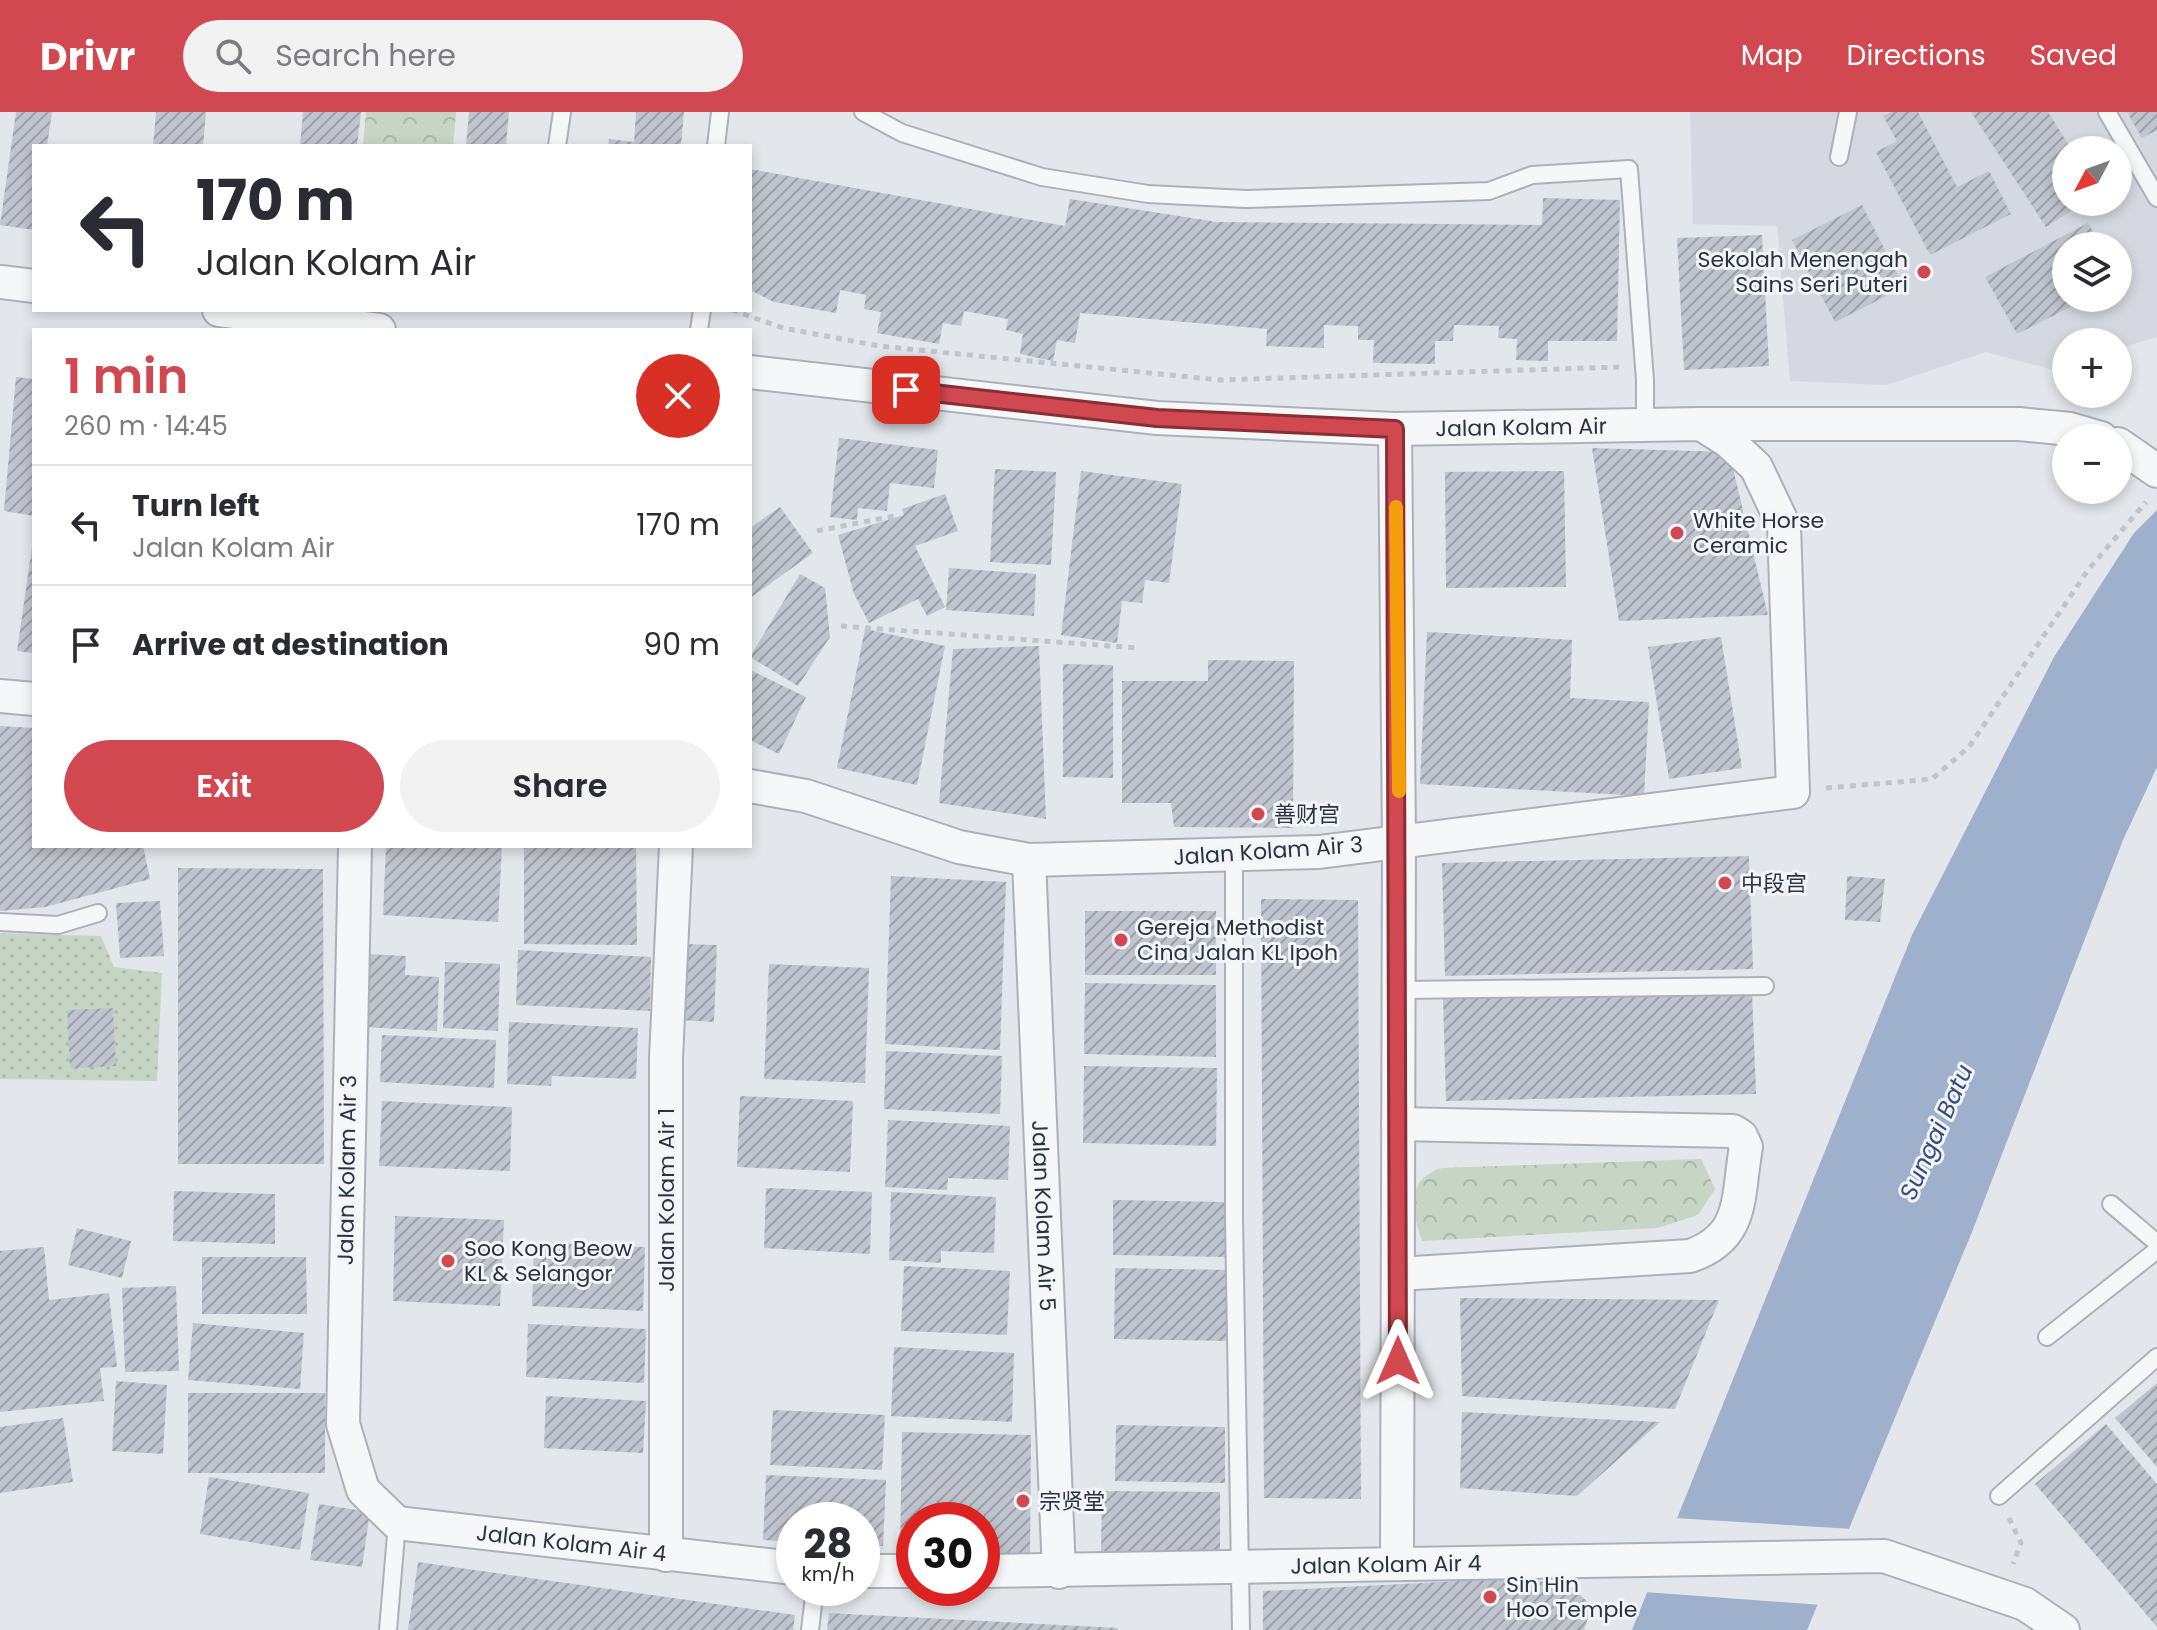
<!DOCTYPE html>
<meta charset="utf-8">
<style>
:root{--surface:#fff;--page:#f2f2f3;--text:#2b2b33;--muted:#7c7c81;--line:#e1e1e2;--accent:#d14851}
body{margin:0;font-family:Poppins,"Noto Sans SC",sans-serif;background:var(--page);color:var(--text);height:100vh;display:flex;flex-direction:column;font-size:30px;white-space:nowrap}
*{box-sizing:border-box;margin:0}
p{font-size:26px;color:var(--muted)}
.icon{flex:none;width:44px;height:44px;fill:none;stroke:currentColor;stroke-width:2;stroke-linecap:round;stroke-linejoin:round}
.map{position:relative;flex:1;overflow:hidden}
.drawer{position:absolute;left:32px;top:216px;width:720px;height:520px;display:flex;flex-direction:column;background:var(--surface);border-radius:0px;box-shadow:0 4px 12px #0003}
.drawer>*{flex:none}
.hud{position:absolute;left:32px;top:32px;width:720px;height:168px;border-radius:0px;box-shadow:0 4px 12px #0003;background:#fff;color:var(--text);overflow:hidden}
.needle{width:52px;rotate:229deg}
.controls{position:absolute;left:2052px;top:24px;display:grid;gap:16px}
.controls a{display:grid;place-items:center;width:80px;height:80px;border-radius:50%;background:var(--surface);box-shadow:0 4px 12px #0003;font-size:40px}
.speed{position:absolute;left:776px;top:1390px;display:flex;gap:16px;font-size:40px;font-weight:700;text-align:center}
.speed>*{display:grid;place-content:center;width:104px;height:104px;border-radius:50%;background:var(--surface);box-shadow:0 4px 12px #0003;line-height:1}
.speed small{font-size:20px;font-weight:400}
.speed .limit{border:12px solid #d22;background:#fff;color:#111}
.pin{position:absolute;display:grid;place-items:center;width:68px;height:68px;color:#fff;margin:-34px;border-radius:16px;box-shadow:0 4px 12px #0006}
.me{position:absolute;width:88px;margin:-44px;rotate:0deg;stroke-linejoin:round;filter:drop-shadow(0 0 6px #0008)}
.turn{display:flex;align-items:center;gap:28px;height:168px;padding:0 32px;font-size:36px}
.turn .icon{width:104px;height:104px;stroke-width:2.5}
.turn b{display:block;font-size:56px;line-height:68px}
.round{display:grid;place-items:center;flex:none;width:84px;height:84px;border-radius:42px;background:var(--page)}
.head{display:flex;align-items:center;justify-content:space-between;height:136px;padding:0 32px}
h1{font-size:48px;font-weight:600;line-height:60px;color:var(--accent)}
.cta{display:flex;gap:16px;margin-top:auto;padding:16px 32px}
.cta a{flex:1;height:92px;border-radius:48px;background:var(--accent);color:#fff;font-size:32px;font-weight:600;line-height:92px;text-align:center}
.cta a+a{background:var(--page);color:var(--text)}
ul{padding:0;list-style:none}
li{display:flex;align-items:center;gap:24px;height:120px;padding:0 32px;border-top:2px solid var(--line)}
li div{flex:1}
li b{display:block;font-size:30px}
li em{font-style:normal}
header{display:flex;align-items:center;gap:48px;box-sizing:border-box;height:112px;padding:0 40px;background:var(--accent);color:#fff}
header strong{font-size:38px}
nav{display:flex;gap:44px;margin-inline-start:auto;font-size:28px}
.search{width:560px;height:72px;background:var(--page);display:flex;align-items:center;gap:20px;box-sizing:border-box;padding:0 28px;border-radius:44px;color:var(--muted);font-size:30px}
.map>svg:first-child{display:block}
.built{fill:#d5d8e0;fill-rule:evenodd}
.grass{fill:url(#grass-dots)}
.park{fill:url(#park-crowns)}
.water{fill:#9eb0cb}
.pier{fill:#e3e6eb}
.building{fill:url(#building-hatch)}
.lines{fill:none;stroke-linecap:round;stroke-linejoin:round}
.lane-casing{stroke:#acb0b9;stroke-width:20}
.street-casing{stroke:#acb0b9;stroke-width:36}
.path{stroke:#c1c4ca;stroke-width:5;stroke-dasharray:6 6;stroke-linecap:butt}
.lane{stroke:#f6f7f9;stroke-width:16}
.street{stroke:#f6f7f9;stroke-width:32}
.route-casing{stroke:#882f35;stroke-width:20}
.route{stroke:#d14851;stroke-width:14}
.slow{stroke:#f59e0b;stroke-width:14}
.poi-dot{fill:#d14851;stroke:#f3f5f8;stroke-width:3}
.labels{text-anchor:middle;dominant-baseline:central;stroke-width:6;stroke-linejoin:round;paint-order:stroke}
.poi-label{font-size:22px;fill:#2a3244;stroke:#f3f5f8;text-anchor:start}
.street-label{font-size:22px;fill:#2a3244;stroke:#f3f5f8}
.water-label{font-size:24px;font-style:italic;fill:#344d79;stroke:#f3f5f8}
</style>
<header>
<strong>Drivr</strong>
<div class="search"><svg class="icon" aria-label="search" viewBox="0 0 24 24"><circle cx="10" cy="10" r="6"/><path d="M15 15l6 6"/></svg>Search here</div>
<nav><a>Map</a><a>Directions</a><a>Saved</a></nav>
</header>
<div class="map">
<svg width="2157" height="1518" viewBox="0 0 2157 1518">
<defs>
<pattern id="grass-dots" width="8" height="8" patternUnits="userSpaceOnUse" patternTransform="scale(2)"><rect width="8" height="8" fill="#c7d5c4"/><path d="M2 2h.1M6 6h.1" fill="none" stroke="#abb7aa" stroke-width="1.8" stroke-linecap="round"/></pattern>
<pattern id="park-crowns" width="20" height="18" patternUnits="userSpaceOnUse" patternTransform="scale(2)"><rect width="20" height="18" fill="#c7d5c4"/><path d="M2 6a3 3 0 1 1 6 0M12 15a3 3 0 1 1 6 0" fill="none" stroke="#abb7aa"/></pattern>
<pattern id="building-hatch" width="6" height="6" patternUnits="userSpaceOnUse" patternTransform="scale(2)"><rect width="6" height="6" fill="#c0c4ce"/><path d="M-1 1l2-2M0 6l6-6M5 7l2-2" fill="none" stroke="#9ca0a9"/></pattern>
</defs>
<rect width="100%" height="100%" fill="#e3e6eb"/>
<!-- built -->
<path class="built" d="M1690,0H2157V225L2118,237V230H2066V254L2053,258L1986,240L1887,273L1790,269L1777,114L1693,112ZM2066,38H2118V90H2066ZM2066,134H2118V186H2066Z"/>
<!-- grass -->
<polygon class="grass" points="0,821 101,824 114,855 162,861 157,969 0,967"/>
<!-- park -->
<g class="park">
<polygon points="366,0 456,0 453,34 363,34"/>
<path d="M1701,1047L1715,1077L1698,1103L1657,1116L1422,1129C1412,1098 1404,1068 1442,1056Z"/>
</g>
<!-- water -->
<polygon class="water" points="2157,398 2157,655 2123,728 1972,1120 1807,1518 1632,1518 1912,823 2054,545 2134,421"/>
<!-- pier -->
<polygon class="pier" points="1674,1406 1853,1417 1822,1493 1645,1480"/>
<!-- building -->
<g class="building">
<polygon points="16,0 52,0 47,34 34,34 34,118 0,113"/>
<polygon points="156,0 206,0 203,34 153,34"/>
<polygon points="303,0 361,0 357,34 300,34"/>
<polygon points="469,0 509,0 506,34 466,34"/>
<polygon points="636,0 684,0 681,34 608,34 609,27 634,30"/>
<polygon points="1891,0 1918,0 1957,75 1989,59 2011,102 1930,143 1876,40 1897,29 1883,4"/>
<polygon points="1971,0 2048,0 2072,38 2066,38 2066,90 2085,90 2046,115"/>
<polygon points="2127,0 2157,0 2157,18 2142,26"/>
<polygon points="750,57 1065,114 1070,87 1217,110 1542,113 1543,86 1620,88 1617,229 1548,229 1548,249 1516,248 1517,227 1498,226 1499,214 1454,213 1453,229 1435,229 1435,252 1373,251 1374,228 1358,228 1358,214 1324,213 1324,236 1266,234 1267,217 1080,201 1075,231 1057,228 1053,249 1020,242 1023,222 1006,218 1008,207 964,199 961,214 943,211 939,232 877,221 881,200 864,197 866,183 840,178 836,201 774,190 750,178"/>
<polygon points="1862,93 1904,175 1835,210 1792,128"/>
<polygon points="2088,111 2101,134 2066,134 2066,186 2088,186 2017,222 1985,165"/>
<polygon points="1762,123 1769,254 1684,258 1677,126"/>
<polygon points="16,265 34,267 34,404 4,399"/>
<polygon points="839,326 938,338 934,376 890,371 887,399 858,396 857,408 830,405"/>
<polygon points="1592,336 1729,340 1768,503 1619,509"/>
<polygon points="995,357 1056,360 1051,453 990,450"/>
<polygon points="1081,359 1182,372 1169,471 1145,468 1142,491 1122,489 1117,531 1061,523"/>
<polygon points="1564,359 1566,475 1446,476 1445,360"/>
<polygon points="945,382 958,419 915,434 945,495 927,504 918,487 869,511 854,482 838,423 904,403 902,397"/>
<polygon points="780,395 813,441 750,486 750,416"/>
<polygon points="32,435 34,435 34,541 17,539"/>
<polygon points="949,456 1036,462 1034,504 946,498"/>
<polygon points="800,462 825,476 830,525 798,574 750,545"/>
<polygon points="865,517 945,534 917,673 837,656"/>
<polygon points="1427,520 1572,528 1570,586 1649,590 1644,684 1420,672"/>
<polygon points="1721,525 1742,656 1669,667 1648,535"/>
<polygon points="1039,534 1046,707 939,691 953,537"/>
<polygon points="1208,548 1294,549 1293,716 1174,715 1171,691 1122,691 1122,569 1208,569"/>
<polygon points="1063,552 1113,553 1113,666 1063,665"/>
<polygon points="750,558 806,585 779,642 750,628"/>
<polygon points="0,614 34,616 34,734 143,734 150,767 45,795 0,799"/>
<polygon points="386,734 502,734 498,810 383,803"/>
<polygon points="524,734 636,734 637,833 524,832"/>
<polygon points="1749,744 1753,857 1445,864 1442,751"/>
<polygon points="178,756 323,757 324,1052 178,1052"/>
<polygon points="891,764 1006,770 1000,938 885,932"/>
<polygon points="1847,764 1885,767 1880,810 1845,808"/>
<polygon points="1261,787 1358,788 1361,1387 1264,1386"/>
<polygon points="160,789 164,844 120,846 116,791"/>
<rect x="1085" y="799" width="131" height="64"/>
<polygon points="683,832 717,833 714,910 680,908"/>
<polygon points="518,838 651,845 650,899 516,893"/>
<polygon points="366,842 406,844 405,863 439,865 437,919 364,915"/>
<polygon points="445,850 500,852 498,919 443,916"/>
<polygon points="769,852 869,856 865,971 764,967"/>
<polygon points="1085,871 1216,873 1216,945 1084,942"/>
<polygon points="1752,878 1756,982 1446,989 1443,886"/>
<polygon points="113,896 116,954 70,956 67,898"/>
<polygon points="509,910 638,916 636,967 552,964 551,974 507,972"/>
<polygon points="382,923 496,928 494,976 380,970"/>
<polygon points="886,939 1002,944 1000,1002 884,997"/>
<polygon points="1084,954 1217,956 1216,1034 1083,1031"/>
<polygon points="740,984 853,989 850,1060 737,1055"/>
<polygon points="382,989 512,995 510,1059 379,1054"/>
<polygon points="888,1008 1010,1014 1008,1068 948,1066 947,1078 885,1075"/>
<polygon points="766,1076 872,1080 870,1142 764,1136"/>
<polygon points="174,1079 275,1082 275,1132 173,1129"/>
<polygon points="891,1080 996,1085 994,1141 941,1139 941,1151 889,1148"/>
<polygon points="1113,1088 1225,1090 1225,1145 1113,1143"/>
<polygon points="395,1104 504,1108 500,1194 393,1189"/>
<polygon points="77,1116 131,1129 122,1166 68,1153"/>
<polygon points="534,1130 645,1135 643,1199 532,1194"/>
<polygon points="44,1135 49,1188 109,1181 117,1255 100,1256 104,1289 0,1300 0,1139"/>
<polygon points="202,1145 306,1145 307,1202 202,1202"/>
<polygon points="904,1154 1010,1159 1007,1223 901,1219"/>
<polygon points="1115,1156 1229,1158 1228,1229 1114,1227"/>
<polygon points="176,1174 179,1259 125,1260 122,1176"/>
<polygon points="1460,1186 1719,1188 1675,1297 1462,1284"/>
<polygon points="193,1211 304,1221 300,1277 188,1268"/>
<polygon points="528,1212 646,1217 644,1271 526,1265"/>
<polygon points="894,1235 1014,1241 1012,1310 891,1304"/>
<polygon points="116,1269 167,1273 163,1342 112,1339"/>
<polygon points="2157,1271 2157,1355 2115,1306"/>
<rect x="188" y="1281" width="137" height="80"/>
<polygon points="546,1284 646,1289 643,1341 544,1336"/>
<polygon points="773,1298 885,1303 882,1358 770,1353"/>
<polygon points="1462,1300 1660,1310 1577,1384 1460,1376"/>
<polygon points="63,1306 73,1370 0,1381 0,1315"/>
<polygon points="2106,1312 2157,1372 2157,1515 2035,1372"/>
<polygon points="1116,1313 1225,1315 1225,1371 1115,1369"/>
<polygon points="902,1320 1031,1323 1030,1445 982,1444 982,1408 914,1408 914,1443 900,1442"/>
<polygon points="766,1363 886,1368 883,1434 862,1433 862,1408 794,1408 794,1430 763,1428"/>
<polygon points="209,1365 309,1381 300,1438 200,1422"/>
<polygon points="1102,1379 1220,1380 1220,1442 1101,1441"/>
<polygon points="319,1392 370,1400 362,1455 310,1448"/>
<polygon points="418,1450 795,1503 793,1518 408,1518"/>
<polygon points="1501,1467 1567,1471 1592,1494 1584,1518 1263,1518 1263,1479"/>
<polygon points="829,1501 1118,1516 1118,1518 827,1518"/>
</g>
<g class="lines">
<defs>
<g id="lane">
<polyline points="863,0 902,21 1042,65 1148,82 1246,87 1489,79 1532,63 1629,57 1645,268 1645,311"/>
<polyline points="2107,0 2157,86"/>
<polyline points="557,34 562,0"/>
<polyline points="716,34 720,0"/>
<polyline points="1839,45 1848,0"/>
<polyline points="699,218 702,198"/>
<polyline points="1234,744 1234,1107 1241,1518"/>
<polyline points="0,810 58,813 98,801"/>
<polyline points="1399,878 1765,874"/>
<polyline points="2111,1092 2157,1131"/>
<polyline points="2047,1225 2157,1138"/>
<polyline points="1999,1384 2157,1245"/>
<polyline points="388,1518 397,1411"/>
<polyline points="810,1518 815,1476"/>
</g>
<g id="street">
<polyline points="0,170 34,174"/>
<polyline points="219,198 379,218"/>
<path id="s1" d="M750,260L1157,306L1395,317L1701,312L1728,329L1756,355L1784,414L1793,680L1319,740L1029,748L959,735L806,684L750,674"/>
<polyline points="1701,312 2019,312 2070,317 2101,326"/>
<polyline points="1395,317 1399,728 1397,1451"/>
<polyline points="2118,332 2157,359"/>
<polyline points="0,584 34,587"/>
<path id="s2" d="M355,734L343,1312L363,1378L397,1411L794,1456"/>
<path id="s3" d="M1029,748L1059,1460"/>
<path d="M1398,1162L1690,1144C1745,1125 1737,1085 1746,1035L1741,1024L1733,1019L1398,1012"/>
<polyline points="666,1443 666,946 676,734"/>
<polyline points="862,1459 914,1459"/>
<path id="s4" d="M982,1459L1884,1444L2025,1492L2063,1518"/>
</g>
</defs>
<!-- lane casing -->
<use href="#lane" class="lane-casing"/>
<!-- street casing -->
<use href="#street" class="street-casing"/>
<!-- path -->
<g class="path">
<polyline points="732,198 783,216 879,234 1220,268 1619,255"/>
<polyline points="817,419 894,404"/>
<polyline points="841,514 1138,536"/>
<polyline points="1826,676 1932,667 1969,635 2088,458 2146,390"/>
<polyline points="2009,1406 2021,1431 2013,1452"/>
</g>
<!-- lane -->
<use href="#lane" class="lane"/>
<!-- street -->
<use href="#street" class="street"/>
</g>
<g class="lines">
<defs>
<polyline id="route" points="906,278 1157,306 1395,317 1398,1249"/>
</defs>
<!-- route casing -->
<use href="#route" class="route-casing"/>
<!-- route -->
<use href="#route" class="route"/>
<!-- slow -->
<polyline class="slow" points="1396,395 1399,679"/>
</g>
<!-- markers -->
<g class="poi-dot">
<circle cx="1924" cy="160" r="8"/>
<circle cx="1677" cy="421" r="8"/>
<circle cx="1258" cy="702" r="8"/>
<circle cx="1725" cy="771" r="8"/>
<circle cx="1121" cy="828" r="8"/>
<circle cx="448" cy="1149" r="8"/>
<circle cx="1023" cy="1389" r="8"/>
<circle cx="1490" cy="1485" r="8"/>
</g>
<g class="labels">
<!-- poi labels -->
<g class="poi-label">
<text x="1908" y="147" text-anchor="end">Sekolah Menengah<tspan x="1908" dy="25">Sains Seri Puteri</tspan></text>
<text x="1693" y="408">White Horse<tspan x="1693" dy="25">Ceramic</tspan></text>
<text x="1274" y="702">善财宫</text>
<text x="1741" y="771">中段宫</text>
<text x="1137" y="815">Gereja Methodist<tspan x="1137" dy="25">Cina Jalan KL Ipoh</tspan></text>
<text x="464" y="1136">Soo Kong Beow<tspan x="464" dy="25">KL &amp; Selangor</tspan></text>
<text x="1039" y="1389">宗贤堂</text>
<text x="1506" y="1472">Sin Hin<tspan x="1506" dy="25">Hoo Temple</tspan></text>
</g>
<!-- street labels -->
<g class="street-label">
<text stroke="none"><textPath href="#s1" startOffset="774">Jalan Kolam Air</textPath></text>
<text transform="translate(1268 739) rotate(-4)">Jalan Kolam Air 3</text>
<text transform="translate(347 1058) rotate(-89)">Jalan Kolam Air 3</text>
<text transform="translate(666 1088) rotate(-90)">Jalan Kolam Air 1</text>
<text stroke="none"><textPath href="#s3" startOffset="356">Jalan Kolam Air 5</textPath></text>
<text stroke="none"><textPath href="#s2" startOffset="870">Jalan Kolam Air 4</textPath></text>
<text stroke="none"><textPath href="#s4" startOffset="404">Jalan Kolam Air 4</textPath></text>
</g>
<!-- water labels -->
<g class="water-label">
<text transform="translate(1936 1020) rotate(-66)">Sungai Batu</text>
</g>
</g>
</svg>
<div class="controls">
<a><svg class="needle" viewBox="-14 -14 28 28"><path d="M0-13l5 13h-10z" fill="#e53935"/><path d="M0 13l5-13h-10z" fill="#7c7c81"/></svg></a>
<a><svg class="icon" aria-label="layers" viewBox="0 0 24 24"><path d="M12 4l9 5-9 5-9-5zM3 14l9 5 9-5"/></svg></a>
<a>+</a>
<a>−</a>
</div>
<div class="speed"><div>28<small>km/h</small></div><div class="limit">30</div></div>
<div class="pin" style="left:906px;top:278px;background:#d93025"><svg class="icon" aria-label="arrive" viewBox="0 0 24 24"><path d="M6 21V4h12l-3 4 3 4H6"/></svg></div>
<svg class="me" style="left:1398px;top:1249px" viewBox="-20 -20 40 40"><path d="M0-17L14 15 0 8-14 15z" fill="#d14851" stroke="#fff" stroke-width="4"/></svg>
<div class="hud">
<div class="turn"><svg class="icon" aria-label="left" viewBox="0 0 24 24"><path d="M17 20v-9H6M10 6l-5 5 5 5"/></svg><div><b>170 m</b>Jalan Kolam Air</div></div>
</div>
<section class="drawer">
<div class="head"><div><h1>1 min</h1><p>260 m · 14:45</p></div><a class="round" style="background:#d93025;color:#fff"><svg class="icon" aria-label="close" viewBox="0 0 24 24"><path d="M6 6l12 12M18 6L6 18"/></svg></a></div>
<ul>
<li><svg class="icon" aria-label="left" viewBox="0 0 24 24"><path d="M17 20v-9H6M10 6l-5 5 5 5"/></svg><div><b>Turn left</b><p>Jalan Kolam Air</p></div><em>170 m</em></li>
<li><svg class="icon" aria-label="arrive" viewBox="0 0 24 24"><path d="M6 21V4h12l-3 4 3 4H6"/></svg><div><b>Arrive at destination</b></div><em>90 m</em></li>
</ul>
<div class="cta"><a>Exit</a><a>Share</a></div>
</section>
</div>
